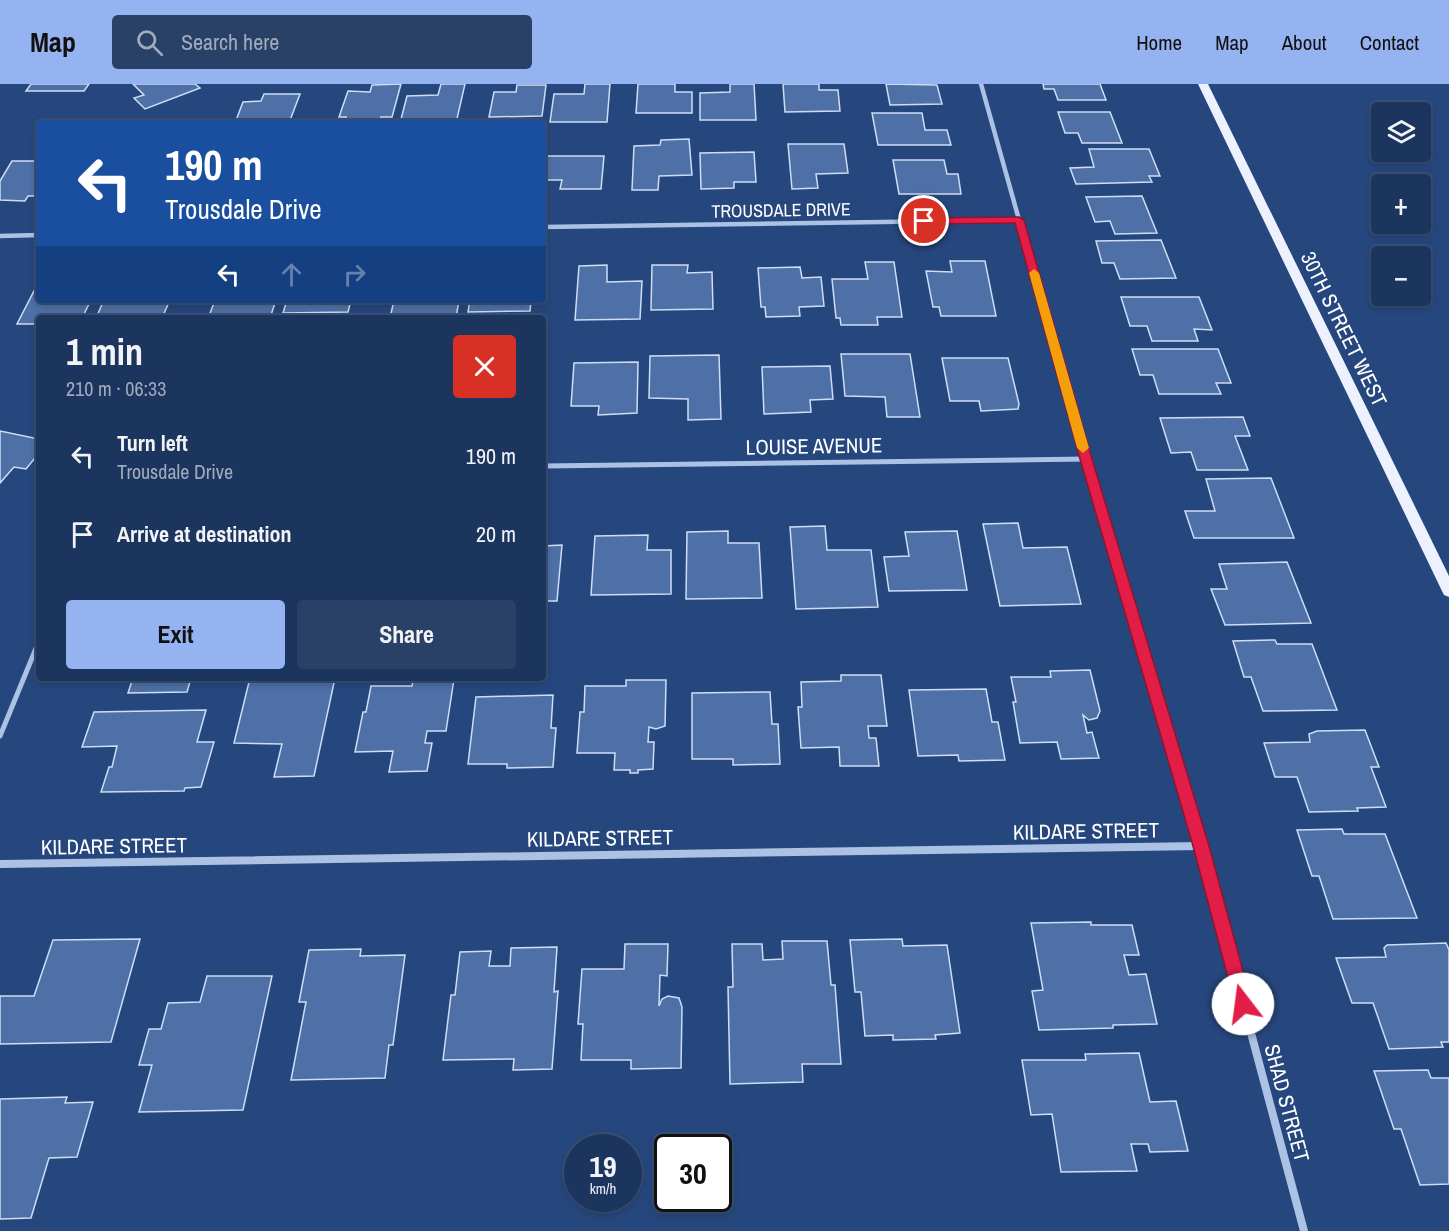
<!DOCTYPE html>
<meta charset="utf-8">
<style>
:root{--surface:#1c355e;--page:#294067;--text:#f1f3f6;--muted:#a0abbc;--line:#3a5073;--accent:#95b2f1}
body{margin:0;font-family:"Archivo Narrow",sans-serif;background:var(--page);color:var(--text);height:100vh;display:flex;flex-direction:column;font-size:22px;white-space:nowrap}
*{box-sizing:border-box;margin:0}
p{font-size:20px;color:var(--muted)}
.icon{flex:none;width:33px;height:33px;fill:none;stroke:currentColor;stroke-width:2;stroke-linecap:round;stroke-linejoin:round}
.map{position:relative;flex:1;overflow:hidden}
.sheet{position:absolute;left:36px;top:231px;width:510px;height:366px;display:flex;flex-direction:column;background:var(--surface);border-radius:6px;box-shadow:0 3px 9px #0003,0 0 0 2px var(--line)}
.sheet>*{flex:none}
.banner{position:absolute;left:36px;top:36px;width:510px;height:183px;border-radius:6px;box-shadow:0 3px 9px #0003,0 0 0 2px var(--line);background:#1a4fa0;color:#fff;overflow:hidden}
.fabs{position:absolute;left:1371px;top:18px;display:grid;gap:12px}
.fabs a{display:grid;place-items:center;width:60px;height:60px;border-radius:6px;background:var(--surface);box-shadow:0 3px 9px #0003,0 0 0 2px var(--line);font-size:30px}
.speed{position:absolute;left:564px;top:1050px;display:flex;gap:12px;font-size:30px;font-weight:700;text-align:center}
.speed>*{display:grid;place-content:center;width:78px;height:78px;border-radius:50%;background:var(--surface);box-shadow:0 3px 9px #0003,0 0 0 2px var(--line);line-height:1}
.speed small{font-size:15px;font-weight:400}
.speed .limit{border:3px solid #111;border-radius:9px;background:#fff;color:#111}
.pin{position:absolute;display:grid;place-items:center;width:51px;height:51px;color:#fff;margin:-26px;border:3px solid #fff;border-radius:50%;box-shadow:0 2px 6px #0007}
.me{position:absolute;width:66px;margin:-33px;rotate:345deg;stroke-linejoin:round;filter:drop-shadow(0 0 4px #0008)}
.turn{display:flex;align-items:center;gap:21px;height:126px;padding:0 30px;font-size:27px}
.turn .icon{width:78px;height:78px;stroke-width:2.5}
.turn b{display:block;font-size:42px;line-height:51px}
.lanes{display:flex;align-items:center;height:57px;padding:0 30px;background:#0003;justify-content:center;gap:30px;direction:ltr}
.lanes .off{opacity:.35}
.round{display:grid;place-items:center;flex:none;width:63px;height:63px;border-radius:6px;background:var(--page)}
.summary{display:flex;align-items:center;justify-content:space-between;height:102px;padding:0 30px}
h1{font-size:36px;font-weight:700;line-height:45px}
.action{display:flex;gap:12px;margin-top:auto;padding:12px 30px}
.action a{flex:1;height:69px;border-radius:6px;background:var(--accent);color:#111;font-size:24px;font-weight:700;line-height:69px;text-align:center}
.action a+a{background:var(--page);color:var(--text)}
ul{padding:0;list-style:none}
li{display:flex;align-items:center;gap:18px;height:78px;padding:0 30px}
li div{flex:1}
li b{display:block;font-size:22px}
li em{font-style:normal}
header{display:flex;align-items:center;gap:36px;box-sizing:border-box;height:84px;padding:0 30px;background:var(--accent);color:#111}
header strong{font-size:28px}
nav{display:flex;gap:33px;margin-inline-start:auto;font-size:21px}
.search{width:420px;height:54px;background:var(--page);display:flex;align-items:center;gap:15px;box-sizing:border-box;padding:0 21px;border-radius:6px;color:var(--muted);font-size:22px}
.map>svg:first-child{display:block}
.building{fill:#4e70a6;stroke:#ceddf4;stroke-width:1.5}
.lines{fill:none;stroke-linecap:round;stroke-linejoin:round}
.street-far2{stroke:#abc2e5;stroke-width:4.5}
.street-far1{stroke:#abc2e5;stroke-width:5}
.street{stroke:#abc2e5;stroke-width:8}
.primary{fill:#ecf1fd;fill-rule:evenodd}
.route{fill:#e11d48;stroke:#92132f;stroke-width:1.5}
.slow{fill:#f59e0b}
.labels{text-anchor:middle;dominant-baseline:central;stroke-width:5;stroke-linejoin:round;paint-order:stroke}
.far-street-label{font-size:18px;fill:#fff;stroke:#26477e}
.street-label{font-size:21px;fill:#fff;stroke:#26477e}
</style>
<header>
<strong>Map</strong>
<div class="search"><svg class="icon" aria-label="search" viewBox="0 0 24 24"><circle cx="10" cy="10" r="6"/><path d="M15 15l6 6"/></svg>Search here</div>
<nav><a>Home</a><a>Map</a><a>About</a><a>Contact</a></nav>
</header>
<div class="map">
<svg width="1449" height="1147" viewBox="0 0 1449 1147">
<rect width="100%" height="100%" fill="#26477e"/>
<!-- building -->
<g class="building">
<polygon points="31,0 89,0 84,7 26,7"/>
<polygon points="133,0 195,0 200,4 145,25 134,14 144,11"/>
<polygon points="401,0 392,33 381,33 379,39 344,39 346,33 339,33 348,7 370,8 372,1"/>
<polygon points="441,0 465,0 456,39 400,39 407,12 438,11"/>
<polygon points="585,0 610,0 607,38 550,38 554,10 584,10"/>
<polygon points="638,0 675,0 675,8 692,8 692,29 636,29"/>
<polygon points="730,0 754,0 756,36 700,36 700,9 730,8"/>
<polygon points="783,0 819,0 819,6 838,6 840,27 785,28"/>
<polygon points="886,0 937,1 942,20 890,21"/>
<polygon points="1043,0 1100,0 1106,16 1058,16 1054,5 1044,5"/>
<polygon points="517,1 546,1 542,32 489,33 494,8 516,8"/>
<polygon points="264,10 300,10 289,39 235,39 243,18 261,17"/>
<polygon points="1058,28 1110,28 1122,59 1082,59 1078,49 1065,49"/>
<polygon points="872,29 922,29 925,46 947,46 951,61 878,61"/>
<polygon points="689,55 692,91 659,92 658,106 632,106 634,62 660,61 661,56"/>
<polygon points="788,60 844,60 848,89 816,90 818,104 792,105"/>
<polygon points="1089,65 1149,65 1160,92 1149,92 1152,98 1076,100 1070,84 1094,83"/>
<polygon points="754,68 756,98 734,98 734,104 701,105 700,69"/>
<polygon points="546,72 604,72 601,105 560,105 562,96 543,96"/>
<polygon points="893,76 944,76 947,90 958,90 961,110 899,110"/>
<polygon points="12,77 39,77 39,112 28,112 25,117 0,116 0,97"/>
<polygon points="1142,112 1157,149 1115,150 1110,137 1095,138 1086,113"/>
<polygon points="1161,156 1176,194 1120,195 1114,179 1102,179 1096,157"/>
<polygon points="950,177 985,177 996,232 941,232 939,223 933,223 926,187 952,188"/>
<polygon points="865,178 894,178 902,233 877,233 878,241 841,241 840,234 836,234 832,195 868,195"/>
<polygon points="607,181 607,198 642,197 640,235 575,236 579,182"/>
<polygon points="652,181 688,181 687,189 712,188 713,225 651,226"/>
<polygon points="800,183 802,194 821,193 824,222 799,223 800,232 766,233 765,223 761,223 758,184"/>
<polygon points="35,205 39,205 39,216 91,216 82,234 39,234 39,240 17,240"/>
<polygon points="1121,213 1199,213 1212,246 1194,245 1198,257 1152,257 1147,242 1130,242"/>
<polygon points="104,216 170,216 162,234 96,234"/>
<polygon points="215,216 276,216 271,231 209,232"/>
<polygon points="287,216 351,216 348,228 283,229"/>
<polygon points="394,216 459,216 456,234 390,234"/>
<polygon points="470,216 531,216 530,227 468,228"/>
<polygon points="1132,265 1218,265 1231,299 1216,299 1221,310 1159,310 1153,291 1140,291"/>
<polygon points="841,270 910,270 920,333 887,333 885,313 845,312"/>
<polygon points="719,271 721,335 688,336 688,315 649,314 650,272"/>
<polygon points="942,274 1008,274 1019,320 1018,325 981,327 979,317 950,317"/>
<polygon points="638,278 637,329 598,331 599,322 571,322 574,279"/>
<polygon points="830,282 833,315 810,316 811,328 764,330 762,283"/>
<polygon points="1243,333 1250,352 1235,352 1248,386 1197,386 1191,368 1171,369 1160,334"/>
<polygon points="0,347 39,355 39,369 26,385 14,383 0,399"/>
<polygon points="1271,394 1294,454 1194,454 1185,427 1215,427 1206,395"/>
<polygon points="1018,439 1023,464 1067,463 1081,520 1000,522 983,440"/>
<polygon points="825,442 827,466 871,466 878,523 796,525 790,443"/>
<polygon points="728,447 728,459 759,459 762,514 686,515 687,448"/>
<polygon points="957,447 967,506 889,507 884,473 909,472 905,448"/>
<polygon points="648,451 647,466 671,466 671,510 591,511 595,452"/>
<polygon points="562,461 557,517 543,517 543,462"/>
<polygon points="1287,478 1311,539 1225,541 1211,505 1227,505 1219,480"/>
<polygon points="1275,556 1277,560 1312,560 1337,626 1263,627 1251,593 1244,593 1233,557"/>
<polygon points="1090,586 1100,627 1097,634 1089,636 1083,631 1087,649 1092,648 1099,674 1061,675 1057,658 1020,659 1013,618 1016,618 1011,593 1051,593 1050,587"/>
<polygon points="841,591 881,591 887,642 868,642 869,654 876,654 879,682 840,682 839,663 801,664 798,623 802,623 801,598 841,597"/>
<polygon points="133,594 191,594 187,608 128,609"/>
<polygon points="250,594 335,594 314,692 274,693 282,660 234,659"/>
<polygon points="454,595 446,647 427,647 425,659 432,659 427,687 389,688 393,667 355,668 363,628 366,628 371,602 412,602 413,596"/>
<polygon points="626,596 666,596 665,642 656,645 649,643 648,658 654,658 653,685 638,686 638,689 630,689 630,686 614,686 615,669 577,669 580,628 584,628 585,602 626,602"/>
<polygon points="986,605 992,638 998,638 1005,676 959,677 958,671 918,672 909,606"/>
<polygon points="770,608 772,640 778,640 780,680 733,681 733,675 692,675 692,609"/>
<polygon points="553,611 551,644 556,644 553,683 507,684 507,680 468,680 476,613"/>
<polygon points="206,626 197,658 214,658 201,703 185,704 184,707 101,708 109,683 112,683 117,662 82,663 94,628"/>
<polygon points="1365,646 1379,683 1371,683 1386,723 1357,724 1358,727 1309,728 1297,693 1275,693 1264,659 1310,658 1309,650 1317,647"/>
<polygon points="1342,745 1344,750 1385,750 1417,834 1333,835 1319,792 1312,792 1297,746"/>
<polygon points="1091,838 1091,841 1132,841 1139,871 1124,871 1129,891 1146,890 1157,940 1113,941 1113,944 1039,946 1032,907 1043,906 1031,839"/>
<polygon points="140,855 111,958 0,960 0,912 34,912 53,856"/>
<polygon points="902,855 903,862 947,861 960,949 935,951 936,955 893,956 893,951 865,952 861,908 855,908 850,856"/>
<polygon points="782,857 827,857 831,901 835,901 841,980 802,980 803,998 730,1000 728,903 733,903 732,860 762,860 763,876 783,875"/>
<polygon points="1446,859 1449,866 1449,958 1441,958 1443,963 1389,965 1373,919 1352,919 1336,874 1386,873 1384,864 1387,861"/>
<polygon points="625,860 668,860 667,892 660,891 659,922 662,915 668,912 679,914 682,923 681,984 631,985 631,976 581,976 583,940 578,940 582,885 624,885"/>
<polygon points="557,863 554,908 558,907 552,985 513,986 514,975 443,976 451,911 455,911 460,868 491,867 489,882 510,882 511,864"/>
<polygon points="361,865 360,872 405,871 393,961 389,961 385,994 291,996 306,918 299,918 309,866"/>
<polygon points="207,892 272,892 243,1026 139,1028 152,981 139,981 149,945 161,945 168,919 200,918"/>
<polygon points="1139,969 1150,1018 1176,1017 1188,1067 1150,1068 1148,1060 1131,1060 1137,1087 1061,1088 1052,1030 1031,1031 1022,976 1086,976 1085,970"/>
<polygon points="1428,986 1431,994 1449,994 1449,1100 1420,1101 1401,1045 1394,1045 1374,987"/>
<polygon points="67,1013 65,1019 93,1018 77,1073 49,1074 31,1134 0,1135 0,1015"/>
</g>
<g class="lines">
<!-- street-far2 -->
<g class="street-far2">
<polyline points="981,0 1063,293"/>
<polyline points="543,143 1019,136"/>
<polyline points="0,152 39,151"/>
</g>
<!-- street-far1 -->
<g class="street-far1">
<polyline points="1063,292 1173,668"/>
<polyline points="543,382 1086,375"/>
<polyline points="0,652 39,557"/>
</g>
<!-- street -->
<g class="street">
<polyline points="1173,667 1201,762 1304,1147"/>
<polyline points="0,780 1201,762"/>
</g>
<!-- primary -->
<polygon class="primary" points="1198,0 1208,0 1449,492 1449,513 1444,511 1442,507"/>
</g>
<!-- route -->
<polygon class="route" points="1019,133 1024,136 1092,375 1209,762 1252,920 1249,926 1243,929 1237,926 1235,920 1193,762 1080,375 1015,139 924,140 919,137 924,134"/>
<!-- slow -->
<polygon class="slow" points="1034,185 1039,189 1089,364 1083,369 1077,364 1029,189"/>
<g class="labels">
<!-- far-street labels -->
<g class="far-street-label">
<text transform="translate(781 126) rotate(-1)">TROUSDALE DRIVE</text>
</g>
<!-- street labels -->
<g class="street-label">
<text transform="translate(1344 245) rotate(64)">30TH STREET WEST</text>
<text transform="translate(814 362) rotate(-1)">LOUISE AVENUE</text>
<text transform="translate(1086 747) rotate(-1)">KILDARE STREET</text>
<text transform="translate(600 754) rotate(-1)">KILDARE STREET</text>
<text transform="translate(114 762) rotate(-1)">KILDARE STREET</text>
<text transform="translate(1287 1019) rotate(75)">SHAD STREET</text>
</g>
</g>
</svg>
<div class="fabs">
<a><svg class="icon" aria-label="layers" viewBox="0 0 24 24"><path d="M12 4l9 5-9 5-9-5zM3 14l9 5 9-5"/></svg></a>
<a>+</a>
<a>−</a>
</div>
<div class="speed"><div>19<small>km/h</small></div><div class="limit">30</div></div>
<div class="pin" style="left:924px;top:137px;background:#d93025"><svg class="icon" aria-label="arrive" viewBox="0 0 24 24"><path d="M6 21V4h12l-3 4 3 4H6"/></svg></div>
<svg class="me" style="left:1243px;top:920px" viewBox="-20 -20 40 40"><circle r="19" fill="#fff"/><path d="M0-13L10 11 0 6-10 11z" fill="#e11d48"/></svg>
<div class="banner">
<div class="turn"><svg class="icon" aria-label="left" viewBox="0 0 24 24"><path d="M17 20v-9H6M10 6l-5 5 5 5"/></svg><div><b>190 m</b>Trousdale Drive</div></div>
<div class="lanes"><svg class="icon" aria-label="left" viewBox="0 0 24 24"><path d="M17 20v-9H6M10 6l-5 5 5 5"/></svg><svg class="icon off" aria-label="ahead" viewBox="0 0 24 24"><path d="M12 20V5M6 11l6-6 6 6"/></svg><svg class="icon off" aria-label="right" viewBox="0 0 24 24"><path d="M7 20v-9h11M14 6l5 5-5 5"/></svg></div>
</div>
<section class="sheet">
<div class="summary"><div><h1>1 min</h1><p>210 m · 06:33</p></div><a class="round" style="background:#d93025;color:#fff"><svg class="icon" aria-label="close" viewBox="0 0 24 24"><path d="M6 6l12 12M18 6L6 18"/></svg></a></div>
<ul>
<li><svg class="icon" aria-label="left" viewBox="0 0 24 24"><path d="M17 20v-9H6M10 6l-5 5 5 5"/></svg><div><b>Turn left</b><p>Trousdale Drive</p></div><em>190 m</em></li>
<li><svg class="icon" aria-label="arrive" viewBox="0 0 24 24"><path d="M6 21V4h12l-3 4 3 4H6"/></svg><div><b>Arrive at destination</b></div><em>20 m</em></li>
</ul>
<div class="action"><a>Exit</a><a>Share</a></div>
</section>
</div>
